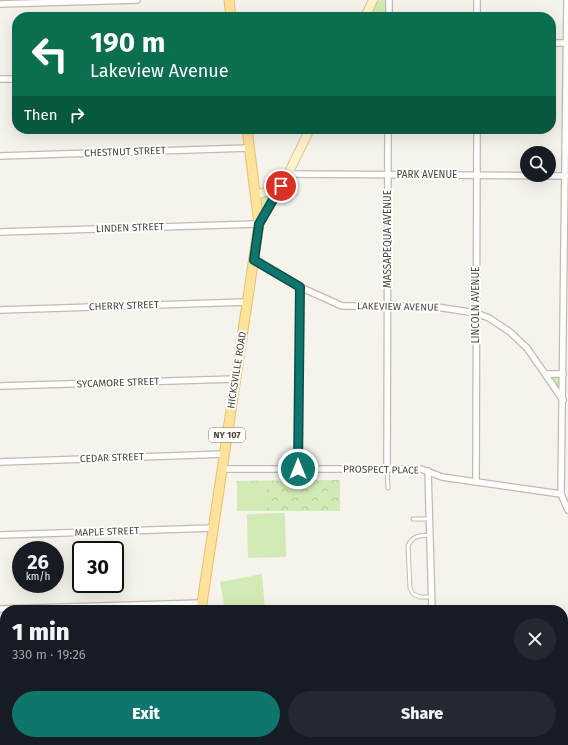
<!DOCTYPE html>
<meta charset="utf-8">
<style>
:root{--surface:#171b24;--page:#242831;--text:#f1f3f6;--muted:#9ea1a6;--accent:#0f766e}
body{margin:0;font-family:"Fira Sans",sans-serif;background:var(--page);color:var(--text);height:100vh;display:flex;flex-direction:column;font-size:15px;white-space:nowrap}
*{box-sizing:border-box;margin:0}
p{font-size:13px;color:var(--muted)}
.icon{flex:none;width:22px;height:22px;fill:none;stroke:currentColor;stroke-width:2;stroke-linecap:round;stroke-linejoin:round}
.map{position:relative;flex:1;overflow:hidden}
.panel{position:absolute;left:0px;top:605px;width:568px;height:140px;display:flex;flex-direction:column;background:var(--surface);border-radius:16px 16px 0 0;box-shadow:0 4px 16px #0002}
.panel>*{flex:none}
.banner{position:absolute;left:12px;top:12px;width:544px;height:122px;border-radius:16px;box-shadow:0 4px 16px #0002;background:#0b6e4f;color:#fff;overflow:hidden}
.fabs{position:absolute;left:520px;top:146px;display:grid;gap:8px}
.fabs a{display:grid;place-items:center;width:36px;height:36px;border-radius:50%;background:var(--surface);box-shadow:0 4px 16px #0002;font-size:20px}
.speed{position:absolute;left:12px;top:541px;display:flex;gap:8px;font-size:20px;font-weight:700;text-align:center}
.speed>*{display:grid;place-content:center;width:52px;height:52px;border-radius:50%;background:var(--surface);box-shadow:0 4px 16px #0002;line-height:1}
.speed small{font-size:10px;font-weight:400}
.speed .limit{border:2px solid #111;border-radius:6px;background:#fff;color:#111}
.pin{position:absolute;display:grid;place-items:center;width:34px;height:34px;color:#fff;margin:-17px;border:2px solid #fff;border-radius:50%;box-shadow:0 1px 4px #0007}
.me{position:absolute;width:44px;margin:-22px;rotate:0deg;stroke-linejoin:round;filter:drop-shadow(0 0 3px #0008)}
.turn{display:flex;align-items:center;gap:14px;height:84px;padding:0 12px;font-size:18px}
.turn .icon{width:52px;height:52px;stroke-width:2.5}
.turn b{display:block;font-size:28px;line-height:34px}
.then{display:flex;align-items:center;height:38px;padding:0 12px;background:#0003;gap:8px;font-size:15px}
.round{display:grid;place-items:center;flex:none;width:42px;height:42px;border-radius:21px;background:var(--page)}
.overview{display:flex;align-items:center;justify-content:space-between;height:68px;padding:0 12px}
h1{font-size:24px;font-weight:800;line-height:30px}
.button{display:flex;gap:8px;margin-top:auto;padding:8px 12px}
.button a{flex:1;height:46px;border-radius:24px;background:var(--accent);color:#fff;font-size:16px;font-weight:800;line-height:46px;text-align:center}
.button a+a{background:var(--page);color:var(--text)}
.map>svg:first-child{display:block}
.grass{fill:url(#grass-tufts)}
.forest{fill:url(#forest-crowns)}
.garden{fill:#d2eab5}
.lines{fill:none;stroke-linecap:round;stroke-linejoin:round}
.lane-casing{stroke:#c2bbae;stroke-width:5}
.street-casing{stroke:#c2bbae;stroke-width:8}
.secondary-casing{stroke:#d6c79b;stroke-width:10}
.primary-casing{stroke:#e6c16a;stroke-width:11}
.lane{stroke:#fff;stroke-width:3}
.street{stroke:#fff;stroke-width:5.5}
.secondary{stroke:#fff3cd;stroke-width:8}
.primary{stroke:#ffe39c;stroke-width:9}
.route-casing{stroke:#0a4d48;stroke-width:10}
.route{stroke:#0f766e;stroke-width:7}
.labels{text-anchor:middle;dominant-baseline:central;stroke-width:4;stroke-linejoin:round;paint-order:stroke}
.shield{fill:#fff;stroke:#817c74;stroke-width:1}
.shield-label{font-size:9px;font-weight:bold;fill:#4b4439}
.street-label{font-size:10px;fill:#4b4439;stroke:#fff}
</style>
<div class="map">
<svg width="568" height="745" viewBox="0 0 568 745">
<defs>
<pattern id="grass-tufts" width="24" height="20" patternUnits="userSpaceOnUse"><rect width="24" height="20" fill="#d2eab5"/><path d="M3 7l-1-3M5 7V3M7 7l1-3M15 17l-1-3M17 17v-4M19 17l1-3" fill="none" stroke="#b6ca9c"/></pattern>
<pattern id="forest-crowns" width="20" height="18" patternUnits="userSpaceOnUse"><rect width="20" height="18" fill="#d2eab5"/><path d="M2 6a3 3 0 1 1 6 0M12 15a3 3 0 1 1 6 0" fill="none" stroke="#b6ca9c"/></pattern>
</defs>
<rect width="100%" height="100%" fill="#f6f3ec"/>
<!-- grass -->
<g class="grass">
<polygon points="373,0 387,0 387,17 366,17"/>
<polygon points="277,191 260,222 257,195"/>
<polygon points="548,375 562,375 562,396"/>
</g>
<!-- forest -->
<polygon class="forest" points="340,480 340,511 237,511 237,481"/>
<!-- garden -->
<g class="garden">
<rect x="237" y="483" width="30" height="28"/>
<polygon points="285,513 286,557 248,558 247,514"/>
<polygon points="262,574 265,610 225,610 220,582"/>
</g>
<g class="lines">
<defs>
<g id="lane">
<polyline points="387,469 388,488"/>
<polyline points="413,519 429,519"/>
<path d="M430,535C419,536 413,535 408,546L410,588L413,594L420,597H432"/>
</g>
<g id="street">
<polyline points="567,0 561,494 568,510"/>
<polyline points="0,4 137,0"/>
<polyline points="389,17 389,0"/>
<polyline points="477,17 477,0"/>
<polyline points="551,43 568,43"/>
<polyline points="0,79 17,79"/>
<polyline points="0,156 249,148"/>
<polyline points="288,174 566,176"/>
<polyline points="0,232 259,224"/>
<polyline points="254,260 300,287 342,306 430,306 476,313 489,318 510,332 527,348 563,400"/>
<polyline points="0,310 247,302"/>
<polyline points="546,374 563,374"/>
<polyline points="0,386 236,379"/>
<polyline points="0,462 225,454"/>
<polyline points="222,469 421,469 442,477 561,494"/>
<polyline points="298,469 300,287"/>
<polyline points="387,469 388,129"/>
<polyline points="428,471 432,610"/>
<polyline points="476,482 477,129"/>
<polyline points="0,535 213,528"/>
<polyline points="0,609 202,603"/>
<polyline points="563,631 568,631"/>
<polyline points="0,687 5,687"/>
<polyline points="290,740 290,745"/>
<polyline points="363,740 363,745"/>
<polyline points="436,740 437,745"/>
</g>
<g id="secondary">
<polyline points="365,17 373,0"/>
<polyline points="256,194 272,191 280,186"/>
<polyline points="259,224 288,174 310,129"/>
</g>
<g id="primary">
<polyline points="229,0 231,17"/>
<polyline points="201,610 259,224 247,129"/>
<polyline points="181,745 182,740"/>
</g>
</defs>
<!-- lane casing -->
<use href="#lane" class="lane-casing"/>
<!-- street casing -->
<use href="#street" class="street-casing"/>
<!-- secondary casing -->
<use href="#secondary" class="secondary-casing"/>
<!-- primary casing -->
<use href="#primary" class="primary-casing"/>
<!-- lane -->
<use href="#lane" class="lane"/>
<!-- street -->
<use href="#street" class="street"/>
<!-- secondary -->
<use href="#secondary" class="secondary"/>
<!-- primary -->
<use href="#primary" class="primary"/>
</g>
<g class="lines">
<defs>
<polyline id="route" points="281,186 259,224 254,260 300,287 298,469"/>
</defs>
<!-- route casing -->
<use href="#route" class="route-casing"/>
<!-- route -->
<use href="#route" class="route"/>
</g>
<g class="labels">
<!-- shield labels -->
<rect class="shield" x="209" y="428" width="36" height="14" rx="3"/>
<g class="shield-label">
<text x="227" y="435">NY 107</text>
</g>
<!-- street labels -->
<g class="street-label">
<text transform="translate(125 152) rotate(-2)">CHESTNUT STREET</text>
<text x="427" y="175">PARK AVENUE</text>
<text transform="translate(130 228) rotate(-2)">LINDEN STREET</text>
<text transform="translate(388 239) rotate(-90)">MASSAPEQUA AVENUE</text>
<text transform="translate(476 305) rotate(-90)">LINCOLN AVENUE</text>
<text transform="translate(124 306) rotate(-2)">CHERRY STREET</text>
<text transform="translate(398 307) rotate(1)">LAKEVIEW AVENUE</text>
<text transform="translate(237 370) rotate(-81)">HICKSVILLE ROAD</text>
<text transform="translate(118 383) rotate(-2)">SYCAMORE STREET</text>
<text transform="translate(112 458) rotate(-2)">CEDAR STREET</text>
<text transform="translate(381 470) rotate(1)">PROSPECT PLACE</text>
<text transform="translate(107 532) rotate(-2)">MAPLE STREET</text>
</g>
</g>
</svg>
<div class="fabs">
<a><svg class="icon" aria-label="search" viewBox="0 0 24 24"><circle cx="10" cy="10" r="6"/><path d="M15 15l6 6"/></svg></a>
</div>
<div class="speed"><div>26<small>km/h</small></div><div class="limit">30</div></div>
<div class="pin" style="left:281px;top:186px;background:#d93025"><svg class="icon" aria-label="arrive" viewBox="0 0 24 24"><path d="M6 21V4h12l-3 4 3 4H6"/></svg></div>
<svg class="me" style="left:298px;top:469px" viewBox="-20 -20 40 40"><circle r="17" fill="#0f766e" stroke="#fff" stroke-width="3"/><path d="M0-11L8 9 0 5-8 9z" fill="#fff"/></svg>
<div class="banner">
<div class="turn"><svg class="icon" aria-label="left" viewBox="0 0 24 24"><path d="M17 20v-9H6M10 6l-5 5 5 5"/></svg><div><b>190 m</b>Lakeview Avenue</div></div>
<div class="then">Then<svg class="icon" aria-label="right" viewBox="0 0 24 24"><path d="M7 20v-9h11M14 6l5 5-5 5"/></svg></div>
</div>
<section class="panel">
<div class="overview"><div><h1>1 min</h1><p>330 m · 19:26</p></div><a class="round"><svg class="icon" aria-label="close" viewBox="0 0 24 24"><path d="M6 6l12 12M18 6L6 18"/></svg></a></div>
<div class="button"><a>Exit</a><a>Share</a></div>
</section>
</div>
